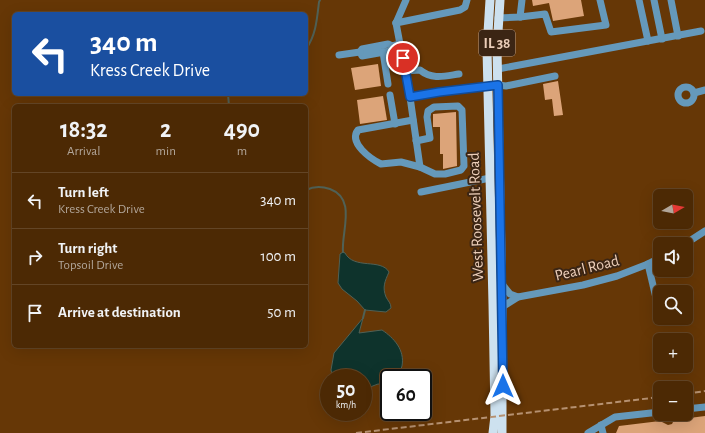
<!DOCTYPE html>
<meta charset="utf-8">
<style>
:root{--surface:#4c2904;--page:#53310e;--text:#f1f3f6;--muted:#b2a69a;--line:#634526}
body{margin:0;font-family:"Alegreya Sans",sans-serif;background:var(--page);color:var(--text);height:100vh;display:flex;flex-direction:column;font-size:15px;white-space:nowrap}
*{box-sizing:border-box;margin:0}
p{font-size:13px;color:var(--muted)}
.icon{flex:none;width:22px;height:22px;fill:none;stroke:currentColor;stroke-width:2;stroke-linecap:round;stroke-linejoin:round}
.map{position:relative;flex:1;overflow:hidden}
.drawer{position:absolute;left:12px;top:104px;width:296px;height:244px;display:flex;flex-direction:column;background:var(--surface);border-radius:6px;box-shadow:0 4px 16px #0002,0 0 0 1px var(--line)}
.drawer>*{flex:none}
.banner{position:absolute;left:12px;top:12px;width:296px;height:84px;border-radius:6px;box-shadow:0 4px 16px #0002,0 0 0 1px var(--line);background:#1a4fa0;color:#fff;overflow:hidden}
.needle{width:26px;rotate:80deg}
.buttons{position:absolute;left:653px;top:189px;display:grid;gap:8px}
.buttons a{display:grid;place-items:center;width:40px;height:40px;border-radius:6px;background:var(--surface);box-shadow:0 4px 16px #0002,0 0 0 1px var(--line);font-size:20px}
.speed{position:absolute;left:320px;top:369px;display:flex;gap:8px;font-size:20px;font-weight:700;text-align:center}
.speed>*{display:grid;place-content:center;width:52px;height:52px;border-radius:50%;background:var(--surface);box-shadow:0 4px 16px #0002,0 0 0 1px var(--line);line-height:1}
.speed small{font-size:10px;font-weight:400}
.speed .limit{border:2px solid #111;border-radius:6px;background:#fff;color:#111}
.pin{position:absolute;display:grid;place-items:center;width:34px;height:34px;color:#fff;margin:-17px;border:2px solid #fff;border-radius:50%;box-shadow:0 1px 4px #0007}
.me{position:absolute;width:44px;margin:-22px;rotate:0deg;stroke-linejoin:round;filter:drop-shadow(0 0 3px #0008)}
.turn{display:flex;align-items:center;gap:14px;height:84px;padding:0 12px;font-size:18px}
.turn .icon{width:52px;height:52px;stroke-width:2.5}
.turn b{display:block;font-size:28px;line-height:34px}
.eta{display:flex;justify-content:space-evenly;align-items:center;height:68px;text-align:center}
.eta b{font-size:24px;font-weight:700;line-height:28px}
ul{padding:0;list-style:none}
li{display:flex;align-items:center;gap:12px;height:56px;padding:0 12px;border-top:1px solid var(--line)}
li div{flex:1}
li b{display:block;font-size:15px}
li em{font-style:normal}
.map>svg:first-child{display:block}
.water{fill:#0e332c;stroke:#506156}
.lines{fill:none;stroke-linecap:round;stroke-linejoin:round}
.stream{stroke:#506156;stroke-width:2}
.building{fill:#dca479}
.minor{stroke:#6599bb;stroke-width:7}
.major{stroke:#cde1ef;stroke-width:9}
.rail{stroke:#b69171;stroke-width:2;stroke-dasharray:6 3;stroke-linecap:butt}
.route-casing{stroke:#114b97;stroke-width:10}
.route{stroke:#1a73e8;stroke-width:7}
.labels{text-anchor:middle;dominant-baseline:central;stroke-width:4;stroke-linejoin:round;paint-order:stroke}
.shield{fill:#3b2514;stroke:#b69b87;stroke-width:1}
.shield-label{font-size:15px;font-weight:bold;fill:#ebcdb8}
.street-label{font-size:16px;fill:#ebcdb8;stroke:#3b2514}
</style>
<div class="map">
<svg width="705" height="433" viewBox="0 0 705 433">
<rect width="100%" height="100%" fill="#663706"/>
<!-- water -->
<g class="water">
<path d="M343,252L345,253C354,270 381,258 389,272C385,281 382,287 386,297C388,301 391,303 391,308L386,312L365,310L357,301L342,289L338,283L340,254Z"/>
<path d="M363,318L359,333L382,330C394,338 405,350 402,366C401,370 398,374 397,378H389V384L388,385L378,384L370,387L371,399L365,404L363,408V378H333L331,370L334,353Z"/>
</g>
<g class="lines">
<!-- stream -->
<g class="stream">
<path d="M306,49C316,35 317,19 319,2L320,0"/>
<polyline points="228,94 229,106"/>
<path d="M306,190C314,186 321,186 330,189C357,199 341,232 343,252"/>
<polyline points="363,318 365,310"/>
</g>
</g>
<!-- building -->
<g class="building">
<polygon points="532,0 581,0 584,16 553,21 549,3 533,6"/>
<polygon points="378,64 381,86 355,90 351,68"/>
<polygon points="558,81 563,115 554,116 552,99 545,100 543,84"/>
<polygon points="383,96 387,120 360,124 357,100"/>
<polygon points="456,112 457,166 443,169 443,154 440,154 440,127 433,127 433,114"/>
<polygon points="705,416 705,433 616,433 619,426 660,421 668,425 672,424 674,420"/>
</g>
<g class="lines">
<!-- minor -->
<g class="minor">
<polyline points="639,0 648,41"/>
<polyline points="654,0 662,39"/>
<polyline points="671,0 678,36"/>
<polyline points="520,17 522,0"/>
<polyline points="498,18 520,17 545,14 551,32 606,25 600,0"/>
<polyline points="396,23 410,97 420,167"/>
<polyline points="396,23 460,10 465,7 467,0"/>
<polyline points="396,23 406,0"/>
<polyline points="392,46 390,51 362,56 360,52 362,49 388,44 392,46 400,44"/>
<polyline points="383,52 388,84"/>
<polyline points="339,55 360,52"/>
<polyline points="498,69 701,31"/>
<path d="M405,71L420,70C432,80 445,76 459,74"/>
<circle cx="686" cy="95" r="8"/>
<polyline points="694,93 705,90"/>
<polyline points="390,95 395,124"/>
<polyline points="410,97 439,92 498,85 506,86 555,76"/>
<path d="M413,120L358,130C348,143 371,159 381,164L401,162L420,167L435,174H445L461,170L464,166L462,110L458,106L434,107L428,111L427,117L430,138L416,141"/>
<polyline points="421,192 490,178"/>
<polyline points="685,244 705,231"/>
<polyline points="648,264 660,315"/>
<polyline points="502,284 510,294 518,297"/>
<polyline points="502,307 518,297 583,285 617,276 648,264 660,258"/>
<polyline points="686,409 705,407"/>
<polyline points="601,425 603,433"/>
<polyline points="588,433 615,417 660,412"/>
</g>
<!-- major -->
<g class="major">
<polyline points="490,0 487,49 493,304 495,416 493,433"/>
<polyline points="500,0 497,48 502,307 502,433"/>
</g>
<!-- rail -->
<g class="rail">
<polyline points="686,394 705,391"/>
<polyline points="356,433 660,397"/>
</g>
</g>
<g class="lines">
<defs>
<polyline id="route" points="403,58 410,97 439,92 498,85 503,386"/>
</defs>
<!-- route casing -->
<use href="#route" class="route-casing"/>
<!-- route -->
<use href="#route" class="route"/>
</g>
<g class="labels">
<!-- shield labels -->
<rect class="shield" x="479" y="30" width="36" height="26" rx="3"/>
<g class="shield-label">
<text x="497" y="43">IL 38</text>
</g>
<!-- street labels -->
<g class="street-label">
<text transform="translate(476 217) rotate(-92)">West Roosevelt Road</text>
<text transform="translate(587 268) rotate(-14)">Pearl Road</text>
</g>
</g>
</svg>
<div class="buttons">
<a><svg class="needle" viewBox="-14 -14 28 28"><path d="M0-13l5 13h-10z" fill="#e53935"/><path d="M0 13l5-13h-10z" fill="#b2a69a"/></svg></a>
<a><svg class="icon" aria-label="sound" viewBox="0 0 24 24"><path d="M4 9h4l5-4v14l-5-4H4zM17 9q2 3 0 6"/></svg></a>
<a><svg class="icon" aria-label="search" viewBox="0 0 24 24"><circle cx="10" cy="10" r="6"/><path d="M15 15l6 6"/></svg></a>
<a>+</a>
<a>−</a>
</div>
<div class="speed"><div>50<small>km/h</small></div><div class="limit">60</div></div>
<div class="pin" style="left:403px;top:58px;background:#d93025"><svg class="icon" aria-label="arrive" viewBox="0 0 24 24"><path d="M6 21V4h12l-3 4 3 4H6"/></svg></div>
<svg class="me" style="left:503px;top:386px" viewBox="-20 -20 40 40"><path d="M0-17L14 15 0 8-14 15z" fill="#1a73e8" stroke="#fff" stroke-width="4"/></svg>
<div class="banner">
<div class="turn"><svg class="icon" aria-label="left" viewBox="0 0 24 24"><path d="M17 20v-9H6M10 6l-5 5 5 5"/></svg><div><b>340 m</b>Kress Creek Drive</div></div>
</div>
<section class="drawer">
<div class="eta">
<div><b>18:32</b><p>Arrival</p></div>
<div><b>2</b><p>min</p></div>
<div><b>490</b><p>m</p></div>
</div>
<ul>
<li><svg class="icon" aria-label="left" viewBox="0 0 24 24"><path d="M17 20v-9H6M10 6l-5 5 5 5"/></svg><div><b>Turn left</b><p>Kress Creek Drive</p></div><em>340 m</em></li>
<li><svg class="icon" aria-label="right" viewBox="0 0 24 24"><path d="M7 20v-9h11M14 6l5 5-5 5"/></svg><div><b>Turn right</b><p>Topsoil Drive</p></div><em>100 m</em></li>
<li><svg class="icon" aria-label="arrive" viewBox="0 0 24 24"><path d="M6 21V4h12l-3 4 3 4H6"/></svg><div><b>Arrive at destination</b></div><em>50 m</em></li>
</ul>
</section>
</div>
